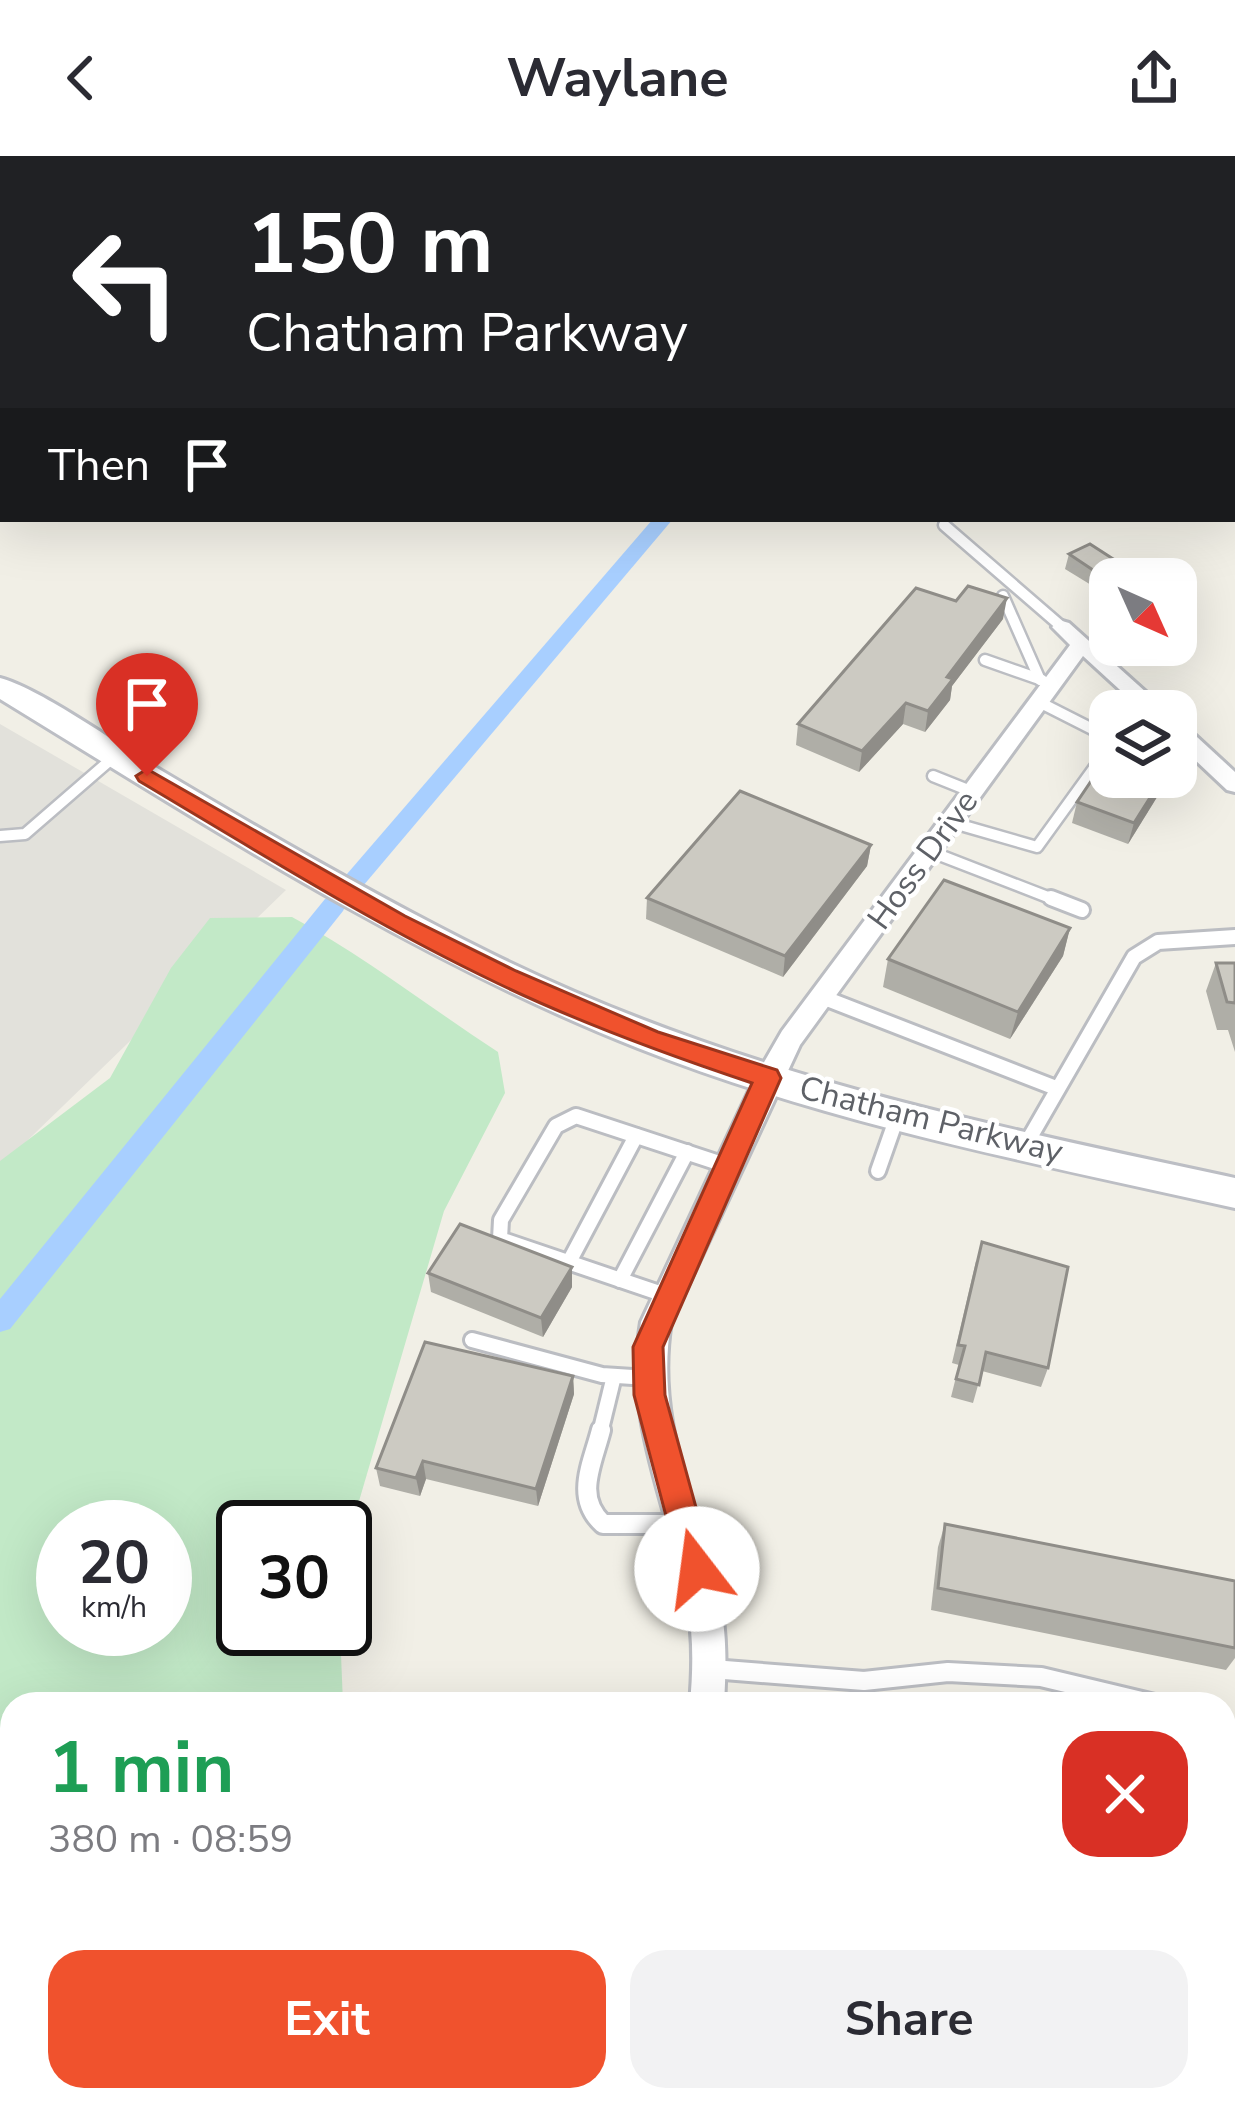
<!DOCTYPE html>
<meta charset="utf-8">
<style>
:root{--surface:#fff;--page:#f2f2f3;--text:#2b2b33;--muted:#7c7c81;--accent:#f0522d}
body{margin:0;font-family:"Nunito Sans",sans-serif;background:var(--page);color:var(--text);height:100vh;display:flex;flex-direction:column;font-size:45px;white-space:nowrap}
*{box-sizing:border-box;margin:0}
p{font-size:39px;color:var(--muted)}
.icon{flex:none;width:66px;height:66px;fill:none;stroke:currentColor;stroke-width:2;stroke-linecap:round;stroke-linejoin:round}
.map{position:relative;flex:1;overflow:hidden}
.side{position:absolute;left:0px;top:1536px;width:1236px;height:420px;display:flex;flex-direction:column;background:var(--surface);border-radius:36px 36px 0 0;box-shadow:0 12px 48px #0002}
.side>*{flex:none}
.hud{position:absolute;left:0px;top:0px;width:1236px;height:366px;box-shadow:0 12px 48px #0002;background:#202124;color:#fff;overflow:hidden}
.needle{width:78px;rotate:135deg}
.fabs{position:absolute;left:1089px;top:402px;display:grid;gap:24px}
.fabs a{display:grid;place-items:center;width:108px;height:108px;border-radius:24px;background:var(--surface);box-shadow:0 12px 48px #0002;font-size:60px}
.speed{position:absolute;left:36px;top:1344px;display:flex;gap:24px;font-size:60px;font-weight:700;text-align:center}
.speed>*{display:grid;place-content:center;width:156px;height:156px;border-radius:50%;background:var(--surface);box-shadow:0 12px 48px #0002;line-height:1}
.speed small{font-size:30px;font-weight:400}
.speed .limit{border:6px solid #111;border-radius:18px;background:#fff;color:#111}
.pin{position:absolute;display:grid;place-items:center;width:102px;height:102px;color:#fff;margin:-123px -51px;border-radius:50% 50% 50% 0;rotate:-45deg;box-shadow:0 0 12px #0007}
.pin .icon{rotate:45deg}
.me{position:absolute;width:132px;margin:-66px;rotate:345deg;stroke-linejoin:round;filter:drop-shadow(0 0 9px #0008)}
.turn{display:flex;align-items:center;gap:42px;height:252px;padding:0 48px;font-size:54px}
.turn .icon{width:156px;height:156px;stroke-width:2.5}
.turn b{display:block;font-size:84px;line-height:102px}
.then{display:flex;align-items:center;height:114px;padding:0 48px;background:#0003;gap:24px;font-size:45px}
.round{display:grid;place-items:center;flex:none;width:126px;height:126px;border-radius:36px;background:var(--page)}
.headline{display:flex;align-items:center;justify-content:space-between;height:204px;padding:0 48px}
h1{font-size:72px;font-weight:700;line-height:90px;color:#1e9e55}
.primary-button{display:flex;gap:24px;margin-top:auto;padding:24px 48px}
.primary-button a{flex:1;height:138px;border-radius:36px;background:var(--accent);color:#fff;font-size:48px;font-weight:700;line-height:138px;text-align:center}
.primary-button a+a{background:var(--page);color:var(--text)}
header{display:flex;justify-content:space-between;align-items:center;height:156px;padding:0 48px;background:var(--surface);font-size:54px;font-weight:700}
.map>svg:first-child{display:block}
.industrial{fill:#e2e1db}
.green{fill:#c2e9c7;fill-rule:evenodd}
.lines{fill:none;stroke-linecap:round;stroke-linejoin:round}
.canal{fill:#a8cfff;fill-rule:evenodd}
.service-far3-casing{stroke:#bbbdc2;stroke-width:12}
.service-far2-casing{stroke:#bbbdc2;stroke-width:15}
.service-far1-casing{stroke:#bbbdc2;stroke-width:20}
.service-casing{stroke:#bbbdc2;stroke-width:24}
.minor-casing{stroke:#bbbdc2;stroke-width:6}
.secondary-casing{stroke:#bcbec4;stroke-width:6}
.service-far3{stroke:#fff;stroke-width:9}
.service-far2{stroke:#fff;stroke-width:10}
.service-far1{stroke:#fff;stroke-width:14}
.service{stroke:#fff;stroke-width:18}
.minor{fill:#fff;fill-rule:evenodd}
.secondary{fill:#fff;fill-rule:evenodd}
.rail{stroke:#b7b8b8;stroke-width:4.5;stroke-dasharray:1.5 9;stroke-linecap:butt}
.wall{fill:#afaea7}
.shaded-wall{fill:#8f8d88}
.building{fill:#cccac2;stroke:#8f8d88;stroke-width:3}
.route{fill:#f0522d;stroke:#9c351d;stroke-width:3}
.labels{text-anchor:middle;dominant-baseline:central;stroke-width:9;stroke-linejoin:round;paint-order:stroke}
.street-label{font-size:33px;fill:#5e6167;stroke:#fff}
</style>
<header><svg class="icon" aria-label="back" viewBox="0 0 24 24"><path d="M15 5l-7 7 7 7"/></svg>Waylane<svg class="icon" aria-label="share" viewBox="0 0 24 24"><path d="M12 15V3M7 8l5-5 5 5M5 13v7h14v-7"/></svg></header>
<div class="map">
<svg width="1235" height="1956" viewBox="0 0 1235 1956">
<rect width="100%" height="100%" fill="#f1efe6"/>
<!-- industrial -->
<g class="industrial">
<polygon points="97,0 712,0 81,3"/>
<polygon points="0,568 286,734 0,1011"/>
</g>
<!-- green -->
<path class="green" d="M292,761C364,800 429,851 498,896L505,937L444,1055L345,1393V1371H243V1473H340L343,1548H12V1944H210L205,1956H0V1005L110,922L171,812L210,762ZM63,1371H165V1473H63Z"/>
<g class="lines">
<!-- canal -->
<g class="canal">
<polygon points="653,363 673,363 363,730 347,730 343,724 347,718"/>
<polygon points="334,741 346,749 343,755 10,1173 0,1176 0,1143 325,743"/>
</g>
<defs>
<g id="service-far3">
<polyline points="797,0 801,3"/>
<polyline points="834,3 850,0"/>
<polyline points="0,105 3,113"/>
</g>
<g id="service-far2">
<polyline points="944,369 1062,471"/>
<polyline points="1003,440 1040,524"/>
<polyline points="985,504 1042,524"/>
<polyline points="1039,546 1110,582"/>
<polyline points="933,620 973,636"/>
<polyline points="950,666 1037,691 1110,590"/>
<polyline points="0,680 25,678 115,600"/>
<polyline points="929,695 1058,745"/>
</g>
<g id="service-far1">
<polyline points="1051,742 1082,754"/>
<polyline points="822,841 1056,932"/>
<polyline points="1025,990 1134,801 1158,786 1235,781"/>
<polyline points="878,1015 897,961"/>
<polyline points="569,1106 636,980"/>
<polyline points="620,1124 687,996"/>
<polyline points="668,1140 500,1083 501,1064 556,970 576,960 728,1010"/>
<polyline points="472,1184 602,1219 648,1222"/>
<polyline points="600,1277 614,1220"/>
</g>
<g id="service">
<path d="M601,1274C592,1309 574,1341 603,1368H684"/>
<polyline points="712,1513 864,1525 948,1516 1041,1521 1154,1548"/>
<polyline points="1224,1589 1235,1600"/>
<polyline points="1139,1944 1139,1956"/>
</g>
<g id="minor">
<polygon points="3,172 3,182 0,183 0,173"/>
<path d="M1062,465L1069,467L1167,555H1143L1083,500L800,889L671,1166C654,1269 699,1349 720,1446C727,1481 726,1513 724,1548H690C693,1514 694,1481 687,1446C668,1349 624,1268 641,1166L755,922L782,875L1070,489L1052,471Z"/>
<polygon points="1176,567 1184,569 1235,616 1235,636 1227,634 1176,586"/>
<polygon points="1224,1779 1235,1781 1235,1819 1224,1817"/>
<polygon points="594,1944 634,1944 631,1956 591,1956"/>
</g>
<path id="secondary" d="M0,522C39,532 119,589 157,612C266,677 377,741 490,797C736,918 971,965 1235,1022V1052C1034,1007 830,968 638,892C413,803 206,669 0,543Z"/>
</defs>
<!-- service-far3 casing -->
<use href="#service-far3" class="service-far3-casing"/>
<!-- service-far2 casing -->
<use href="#service-far2" class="service-far2-casing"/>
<!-- service-far1 casing -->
<use href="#service-far1" class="service-far1-casing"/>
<!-- service casing -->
<use href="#service" class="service-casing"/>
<!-- minor casing -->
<use href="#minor" class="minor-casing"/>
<!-- secondary casing -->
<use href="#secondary" class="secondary-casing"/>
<!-- service-far3 -->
<use href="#service-far3" class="service-far3"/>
<!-- service-far2 -->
<use href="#service-far2" class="service-far2"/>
<!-- service-far1 -->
<use href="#service-far1" class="service-far1"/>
<!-- service -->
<use href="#service" class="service"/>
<!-- minor -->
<use href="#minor" class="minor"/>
<!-- secondary -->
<use href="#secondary" class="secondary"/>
<!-- rail -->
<polyline class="rail" points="8,3 24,0"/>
</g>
<!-- wall -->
<g class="wall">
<polygon points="1069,398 1118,422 1110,423 1110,426 1096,432 1065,413"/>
<polygon points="1003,463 952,530 950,544 925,576 903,568 859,616 796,589 798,568"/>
<polygon points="1162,633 1128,688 1072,667 1077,646"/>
<polygon points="871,689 867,710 783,821 646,763 647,742"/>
<polygon points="1070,772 1063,800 1010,883 883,831 888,803"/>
<polygon points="1216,807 1235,807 1235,896 1228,874 1217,874 1206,835"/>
<polygon points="976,1105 1048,1212 1041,1231 982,1215 973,1247 951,1241 959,1209 952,1207"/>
<polygon points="572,1111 572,1131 543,1181 431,1136 428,1117"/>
<polygon points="573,1220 574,1238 538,1350 426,1323 420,1340 380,1330 376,1312"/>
<polygon points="945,1368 1235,1425 1235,1502 1226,1514 931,1454 938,1391"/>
</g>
<!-- shaded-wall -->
<g class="shaded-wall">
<rect x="0" y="292" width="3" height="22"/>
<polygon points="1121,408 1118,422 1110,423 1110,426 1096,432 1099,418"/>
<polygon points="1007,442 1003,463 952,530 950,544 925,576 928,555 947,521"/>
<polygon points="906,547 903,568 859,616 862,595"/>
<polygon points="1163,621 1166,621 1162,633 1128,688 1134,667"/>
<polygon points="871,689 867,710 783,821 785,800"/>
<polygon points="1070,772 1063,800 1010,883 1018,856"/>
<polygon points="572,1111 572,1131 543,1181 541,1162"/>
<polygon points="573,1220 574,1238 538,1350 536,1333"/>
<polygon points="423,1305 426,1323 420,1340 416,1322"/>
</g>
<!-- building -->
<g class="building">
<polygon points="3,261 3,292 0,292 0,262"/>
<polygon points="1090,388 1121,408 1099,418 1069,398"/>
<polygon points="968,430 1007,442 947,521 953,523 928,555 906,547 862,595 798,568 916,432 956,445"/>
<polygon points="1110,597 1110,621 1163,621 1134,667 1077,646"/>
<polygon points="740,635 871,689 785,800 647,742"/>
<polygon points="944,724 1070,772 1018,856 888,803"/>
<polygon points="1216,807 1235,807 1235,847 1227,846"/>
<polygon points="460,1068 572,1111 541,1162 428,1117"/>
<polygon points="982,1086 1068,1111 1048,1212 986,1196 979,1229 956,1223 965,1190 958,1189"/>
<polygon points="425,1186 573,1220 536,1333 423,1305 416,1322 376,1312"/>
<polygon points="945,1368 1235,1425 1235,1492 938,1432"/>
</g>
<!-- route -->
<path class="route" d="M147,613L405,760L516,815L658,876L777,914L781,922L663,1191L665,1239L713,1413L708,1424L697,1428L685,1424L680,1413L634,1239L633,1191L752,927C665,898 580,867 497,827C373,768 257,695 139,625L136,620Z"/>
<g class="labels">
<!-- street labels -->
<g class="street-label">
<text transform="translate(923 704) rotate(-54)">Hoss Drive</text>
<text transform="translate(931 964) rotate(14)">Chatham Parkway</text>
</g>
</g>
</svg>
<div class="fabs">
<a><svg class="needle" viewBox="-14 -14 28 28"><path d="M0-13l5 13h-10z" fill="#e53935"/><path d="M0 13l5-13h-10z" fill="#7c7c81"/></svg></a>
<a><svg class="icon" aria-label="layers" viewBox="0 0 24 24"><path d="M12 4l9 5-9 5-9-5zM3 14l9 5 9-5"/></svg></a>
</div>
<div class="speed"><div>20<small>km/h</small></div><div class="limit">30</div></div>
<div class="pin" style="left:147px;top:620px;background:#d93025"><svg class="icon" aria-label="arrive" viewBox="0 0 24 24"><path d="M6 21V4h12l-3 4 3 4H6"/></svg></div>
<svg class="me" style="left:697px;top:1413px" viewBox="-20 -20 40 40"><circle r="19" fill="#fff"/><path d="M0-13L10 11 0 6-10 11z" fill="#f0522d"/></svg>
<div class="hud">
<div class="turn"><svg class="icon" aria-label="left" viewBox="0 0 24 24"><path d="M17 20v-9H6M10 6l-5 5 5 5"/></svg><div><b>150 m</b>Chatham Parkway</div></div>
<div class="then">Then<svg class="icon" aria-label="arrive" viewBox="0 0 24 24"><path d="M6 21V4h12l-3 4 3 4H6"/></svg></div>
</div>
<section class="side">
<div class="headline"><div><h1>1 min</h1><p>380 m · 08:59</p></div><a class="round" style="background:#d93025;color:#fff"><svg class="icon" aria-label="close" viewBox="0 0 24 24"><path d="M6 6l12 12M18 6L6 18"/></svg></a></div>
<div class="primary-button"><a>Exit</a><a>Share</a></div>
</section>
</div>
